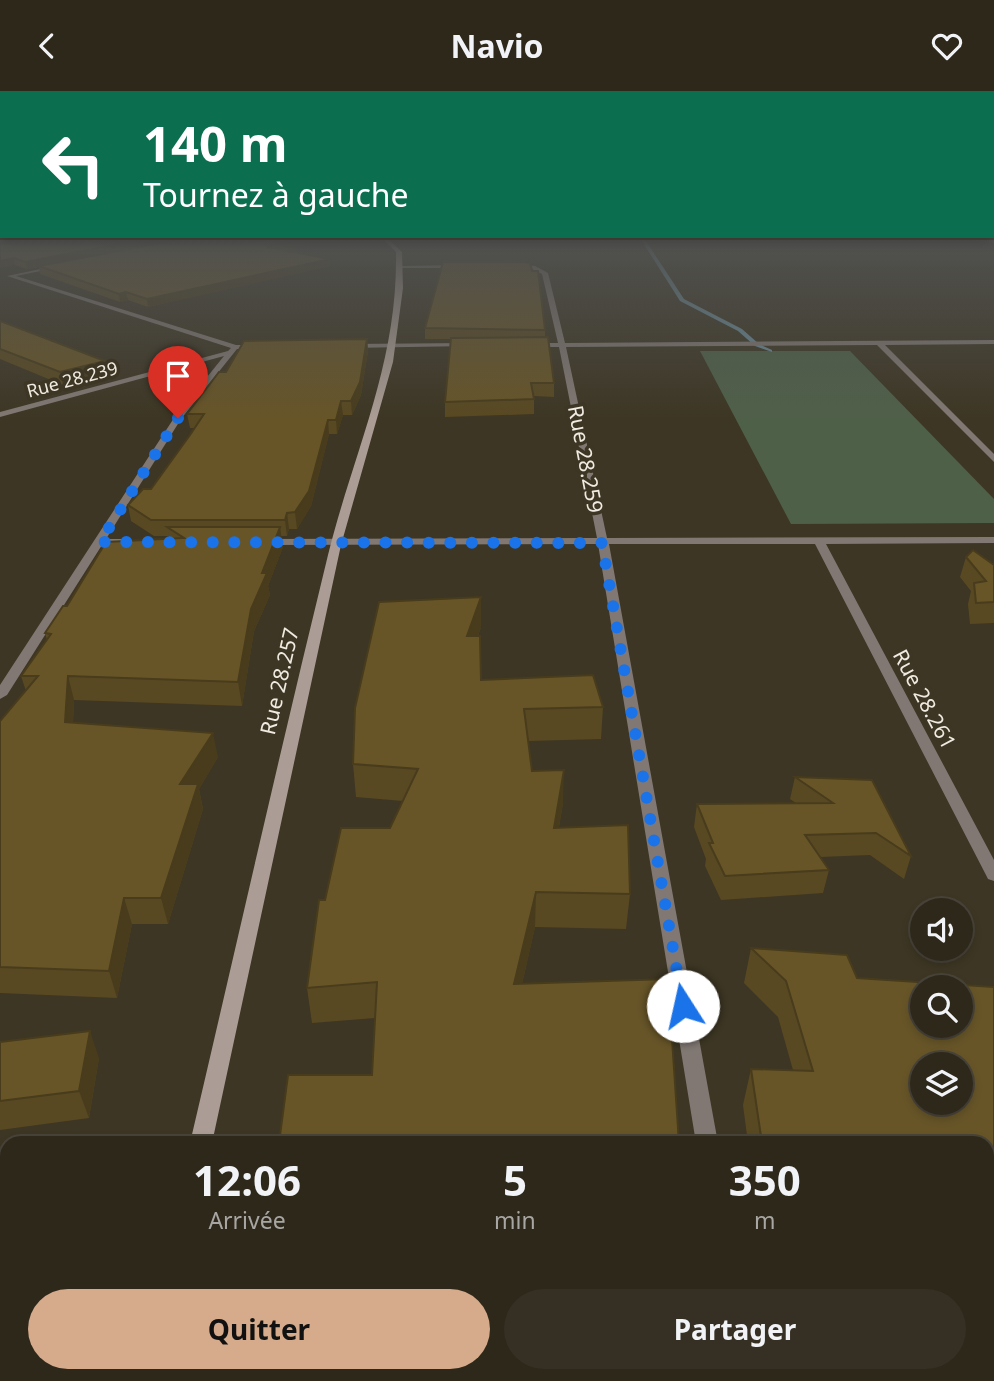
<!DOCTYPE html>
<html lang="fr">
<meta charset="utf-8">
<style>
:root{--surface:#2e281b;--page:#363024;--text:#f1f3f6;--muted:#a7a6a3;--line:#49443a;--accent:#d6ab8b}
body{margin:0;font-family:"Noto Sans",sans-serif;background:var(--page);color:var(--text);height:100vh;display:flex;flex-direction:column;font-size:26px;white-space:nowrap}
*{box-sizing:border-box;margin:0}
p{font-size:23px;color:var(--muted)}
.icon{flex:none;width:38px;height:38px;fill:none;stroke:currentColor;stroke-width:2;stroke-linecap:round;stroke-linejoin:round}
.map{position:relative;flex:1;overflow:hidden}
.sheet{position:absolute;left:0px;top:1045px;width:994px;height:247px;display:flex;flex-direction:column;background:var(--surface);border-radius:21px 21px 0 0;box-shadow:0 4px 10px #0003,0 0 0 2px var(--line)}
.sheet>*{flex:none}
.hud{position:absolute;left:0px;top:0px;width:994px;height:147px;box-shadow:0 4px 10px #0003,0 0 0 2px var(--line);background:#0b6e4f;color:#fff;overflow:hidden}
.controls{position:absolute;left:910px;top:807px;display:grid;gap:14px}
.controls a{display:grid;place-items:center;width:63px;height:63px;border-radius:50%;background:var(--surface);box-shadow:0 4px 10px #0003,0 0 0 2px var(--line);font-size:35px}
.pin{position:absolute;display:grid;place-items:center;width:60px;height:60px;color:#fff;margin:-72px -30px;border-radius:50% 50% 50% 0;rotate:-45deg;box-shadow:0 0 7px #0007}
.pin .icon{rotate:45deg}
.me{position:absolute;width:77px;margin:-38px;rotate:350deg;stroke-linejoin:round;filter:drop-shadow(0 0 5px #0008)}
.turn{display:flex;align-items:center;gap:24px;height:147px;padding:0 28px;font-size:32px}
.turn .icon{width:91px;height:91px;stroke-width:2.5}
.turn b{display:block;font-size:49px;line-height:60px}
.eta{display:flex;justify-content:space-evenly;align-items:center;height:119px;text-align:center}
.eta b{font-size:42px;font-weight:700;line-height:49px}
.cta{display:flex;gap:14px;margin-top:auto;padding:14px 28px}
.cta a{flex:1;height:80px;border-radius:42px;background:var(--accent);color:#111;font-size:28px;font-weight:700;line-height:80px;text-align:center}
.cta a+a{background:var(--page);color:var(--text)}
header{display:flex;justify-content:space-between;align-items:center;height:91px;padding:0 28px;background:var(--surface);font-size:32px;font-weight:700}
.map>svg:first-child{display:block}
.green{fill:#4f6049}
.lines{fill:none;stroke-linecap:round;stroke-linejoin:round}
.stream{fill:#6b8d9b;fill-rule:evenodd}
.street{fill:#817873;fill-rule:evenodd}
.secondary{fill:#ab9d95;fill-rule:evenodd}
.wall{fill:#594922}
.shaded-wall{fill:#483c1c}
.building{fill:#675528;stroke:#483c1c;stroke-width:2;fill-rule:evenodd}
.route{stroke:#1a73e8;stroke-width:12;stroke-dasharray:0 21.6}
.labels{text-anchor:middle;dominant-baseline:central;stroke-width:7;stroke-linejoin:round;paint-order:stroke}
.far-street-label{font-size:18px;fill:#f0ebe1;stroke:#3d3624}
.street-label{font-size:21px;fill:#f0ebe1;stroke:#3d3624}
</style>
<header><svg class="icon" aria-label="back" viewBox="0 0 24 24"><path d="M15 5l-7 7 7 7"/></svg>Navio<svg class="icon" aria-label="heart" viewBox="0 0 24 24"><path d="M12 20l-8-8c-3-5 5-10 8-4 3-6 11-1 8 4z"/></svg></header>
<div class="map">
<svg width="994" height="1290" viewBox="0 0 994 1290">
<rect width="100%" height="100%" fill="#3d3624"/>
<!-- green -->
<polygon class="green" points="700,260 850,260 994,408 994,432 791,433"/>
<g class="lines">
<!-- stream -->
<polygon class="stream" points="640,147 644,147 684,208 742,238 759,253 772,259 772,261 755,255 738,240 680,210"/>
<!-- street -->
<g class="street">
<polygon points="971,147 994,148 994,152 973,149"/>
<polygon points="513,173 535,175 548,182 565,252 994,249 994,253 885,254 994,363 994,371 877,254 566,256 607,447 994,446 994,452 826,453 994,769 994,790 988,788 986,784 815,453 609,453 718,1052 696,1052 598,453 264,454 259,451 264,448 597,447 559,256 530,256 527,254 530,252 558,252 542,183 532,178 511,176"/>
<polygon points="60,174 60,176 16,185 236,254 258,254 262,256 258,258 237,258 181,328 106,448 128,448 133,451 128,454 102,454 7,604 0,608 0,594 174,327 224,265 0,326 0,321 228,260 231,257 7,185"/>
<polygon points="461,174 463,177 398,177 401,175"/>
<polygon points="468,252 470,255 348,257 345,255 348,253"/>
<polygon points="734,1284 760,1284 761,1290 735,1290"/>
</g>
<!-- secondary -->
<g class="secondary">
<path d="M382,147H387L402,161L403,197L393,271L341,454L212,1052H190C236,856 280,660 328,464C354,359 398,273 396,161Z"/>
<polygon points="135,1284 161,1284 160,1290 134,1290"/>
</g>
</g>
<!-- wall -->
<g class="wall">
<polygon points="338,147 284,159 330,168 330,175 148,216 128,209 120,211 40,183 39,176 27,178 15,174 0,152"/>
<polygon points="0,230 108,282 63,294 0,268"/>
<polygon points="425,237 545,239 545,246 554,292 554,306 534,305 534,323 445,326 445,311 451,248 425,248"/>
<polygon points="367,248 368,260 361,304 352,324 343,324 337,343 329,343 311,415 297,438 289,438 287,445 281,445 283,456 268,495 270,504 254,540 242,615 74,609 73,632 218,666 199,698 203,718 168,833 132,833 117,907 0,902 0,630 26,600 21,585 47,549 45,542 67,515 169,448 169,445 154,445 131,430 128,414 151,398 195,337 190,337 187,323 226,281"/>
<polygon points="966,466 994,474 994,532 970,533 968,513 971,500 960,486"/>
<polygon points="481,536 478,545 481,589 603,616 601,648 528,650 532,680 563,712 559,736 630,803 626,838 535,836 522,893 679,1052 372,984 375,927 312,932 307,897 325,809 390,737 403,710 356,706 353,673"/>
<polygon points="795,686 911,765 904,788 870,764 820,766 829,779 823,802 721,809 705,775 706,768 694,736 697,713 796,712 790,708"/>
<polygon points="751,857 857,887 994,896 994,1266 987,1266 987,1052 748,1052 743,1014 751,978 793,979 778,926 744,892"/>
<polygon points="0,951 99,967 89,1027 0,1039"/>
<polygon points="240,1284 646,1284 645,1290 242,1290"/>
</g>
<!-- shaded-wall -->
<g class="shaded-wall">
<polygon points="0,147 21,147 0,150"/>
<polygon points="150,147 186,147 27,178 25,171"/>
<polygon points="306,147 338,147 268,163 267,156"/>
<polygon points="14,167 15,174 0,177 0,170"/>
<polygon points="330,168 330,175 148,216 147,208"/>
<polygon points="126,201 128,209 120,211 119,203"/>
<polygon points="367,248 368,260 361,304 352,324 351,310"/>
<polygon points="105,270 108,282 63,294 60,281"/>
<polygon points="341,310 343,324 337,343 336,329"/>
<polygon points="328,329 329,343 311,415 297,438 295,421"/>
<polygon points="287,422 289,438 287,445 285,429"/>
<polygon points="280,436 283,456 268,495 270,504 254,540 242,615 238,591 251,518 262,482"/>
<polygon points="481,506 481,536 467,575 467,545"/>
<polygon points="68,585 74,609 72,655 65,631"/>
<polygon points="213,642 218,666 199,698 203,718 168,833 161,807 180,693"/>
<polygon points="564,679 563,712 553,770 554,737"/>
<polygon points="536,801 535,836 514,928 514,893"/>
<polygon points="124,807 132,833 117,907 109,880"/>
<polygon points="90,940 99,967 89,1027 79,1000"/>
<polygon points="7,1115 7,1173 0,1192 0,1132"/>
</g>
<!-- building -->
<g class="building">
<polygon points="22,147 150,147 25,171 14,167 0,170 0,152"/>
<polygon points="187,147 306,147 267,156 330,168 147,208 126,201 119,203 39,175"/>
<polygon points="443,171 525,171 530,172 532,180 538,180 545,239 425,237"/>
<polygon points="0,230 105,270 60,281 0,258"/>
<polygon points="548,246 554,292 531,292 534,308 445,311 451,247"/>
<polygon points="367,248 360,291 351,310 341,310 336,329 328,329 309,400 295,421 287,422 285,429 151,429 128,414 143,398 151,398 190,344 204,323 187,323 219,281 226,281 244,250"/>
<polygon points="167,436 280,436 262,482 267,482 251,518 238,591 68,585 65,631 213,642 180,693 198,693 161,807 124,807 109,880 0,876 0,630 38,585 21,585 51,543 45,542 63,515 67,515 106,451 184,447"/>
<polygon points="973,459 994,474 994,511 976,512 974,492 986,490 966,466"/>
<polygon points="481,506 467,545 480,545 481,589 593,584 603,616 524,618 532,680 564,679 554,737 628,734 630,803 536,801 514,893 668,888 679,1052 279,1052 288,984 372,984 377,891 307,897 319,809 325,809 341,737 390,737 418,678 353,673 355,617 379,511"/>
<polygon points="795,686 872,689 911,765 876,742 805,744 829,779 725,785 709,752 713,752 697,713 833,712"/>
<path d="M751,857L847,864L857,887L994,896V1231H987V1052H762L751,978L813,980L786,890ZM922,896H961V934H922ZM922,973H961V1012H922Z"/>
<polygon points="90,940 79,1000 0,1010 0,951"/>
<polygon points="0,1114 7,1115 0,1132"/>
</g>
<!-- sky -->
<linearGradient id="sky" x2="0" y2="1"><stop stop-color="#221e14"/><stop offset="0.45" stop-color="#515250"/><stop offset="1" stop-color="#515250" stop-opacity="0"/></linearGradient>
<rect width="994" height="328" fill="url(#sky)"/>
<g class="lines">
<!-- route -->
<polyline class="route" points="178,327 100,451 602,452 683,915"/>
</g>
<g class="labels">
<!-- far-street labels -->
<g class="far-street-label">
<text transform="translate(72 288) rotate(-15)">Rue 28.239</text>
</g>
<!-- street labels -->
<g class="street-label">
<text transform="translate(586 368) rotate(79)">Rue 28.259</text>
<text transform="translate(279 590) rotate(-77)">Rue 28.257</text>
<text transform="translate(925 608) rotate(62)">Rue 28.261</text>
</g>
</g>
</svg>
<div class="controls">
<a><svg class="icon" aria-label="sound" viewBox="0 0 24 24"><path d="M4 9h4l5-4v14l-5-4H4zM17 9q2 3 0 6"/></svg></a>
<a><svg class="icon" aria-label="search" viewBox="0 0 24 24"><circle cx="10" cy="10" r="6"/><path d="M15 15l6 6"/></svg></a>
<a><svg class="icon" aria-label="layers" viewBox="0 0 24 24"><path d="M12 4l9 5-9 5-9-5zM3 14l9 5 9-5"/></svg></a>
</div>
<div class="pin" style="left:178px;top:327px;background:#d93025"><svg class="icon" aria-label="arrive" viewBox="0 0 24 24"><path d="M6 21V4h12l-3 4 3 4H6"/></svg></div>
<svg class="me" style="left:683px;top:915px" viewBox="-20 -20 40 40"><circle r="19" fill="#fff"/><path d="M0-13L10 11 0 6-10 11z" fill="#1a73e8"/></svg>
<div class="hud">
<div class="turn"><svg class="icon" aria-label="left" viewBox="0 0 24 24"><path d="M17 20v-9H6M10 6l-5 5 5 5"/></svg><div><b>140 m</b>Tournez à gauche</div></div>
</div>
<section class="sheet">
<div class="eta">
<div><b>12:06</b><p>Arrivée</p></div>
<div><b>5</b><p>min</p></div>
<div><b>350</b><p>m</p></div>
</div>
<div class="cta"><a>Quitter</a><a>Partager</a></div>
</section>
</div>
